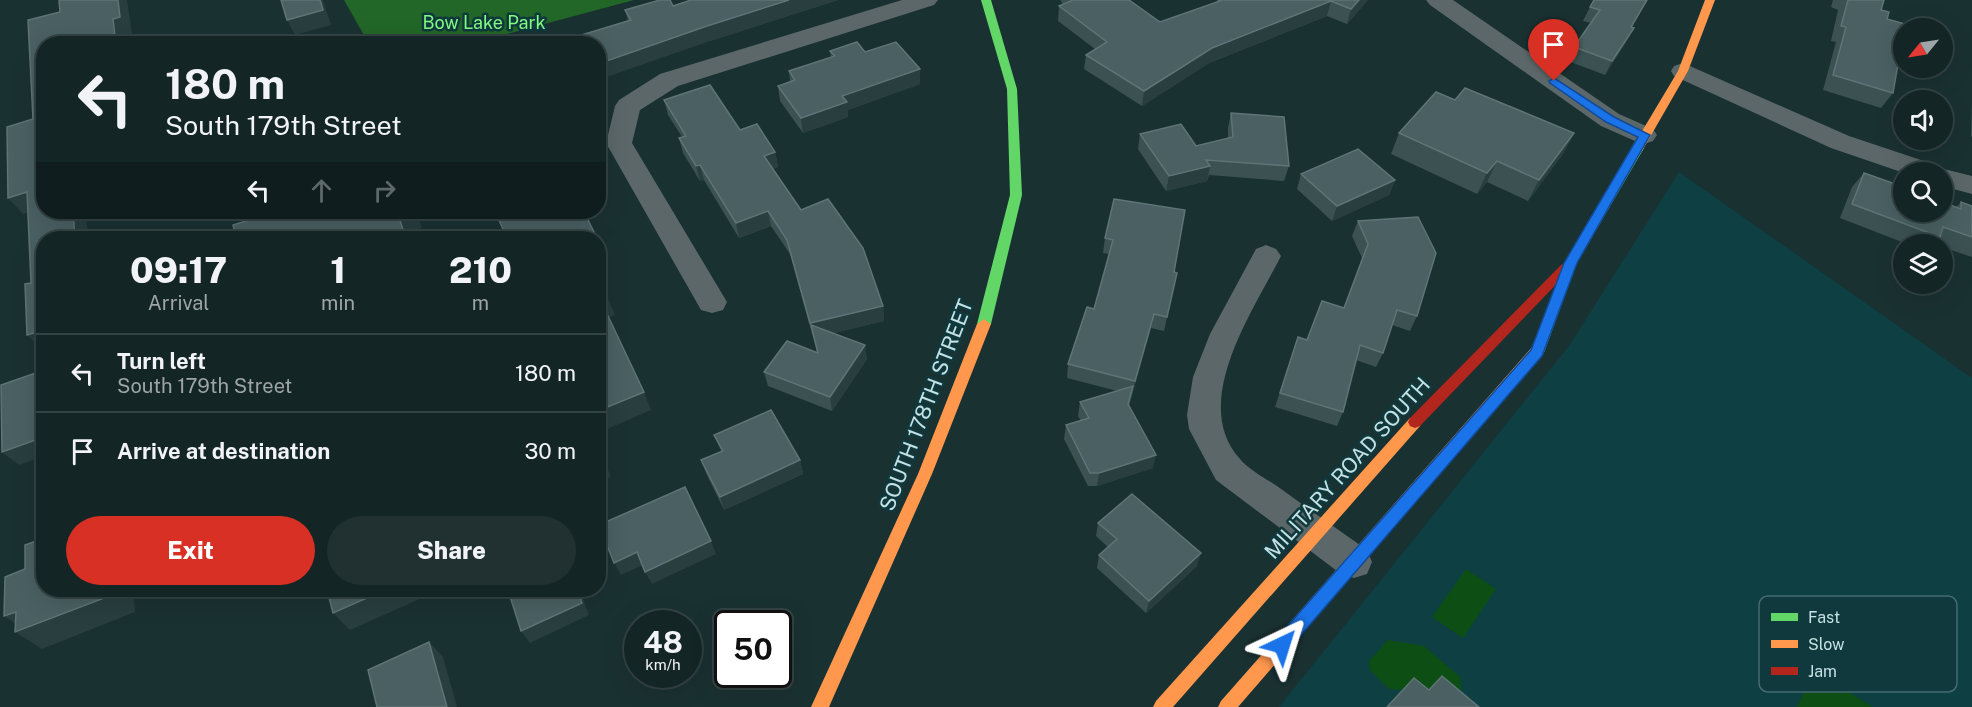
<!DOCTYPE html>
<style>
:root{--surface:#142526;--page:#213132;--text:#f1f3f6;--muted:#9da5a7;--line:#334243;--accent:#d93025}
body{margin:0;font-family:"Public Sans",sans-serif;background:var(--page);color:var(--text);height:100vh;display:flex;flex-direction:column;font-size:22px;white-space:nowrap}
*{box-sizing:border-box;margin:0}
p{font-size:20px;color:var(--muted)}
.icon{flex:none;width:33px;height:33px;fill:none;stroke:currentColor;stroke-width:2;stroke-linecap:round;stroke-linejoin:round}
.map{position:relative;flex:1;overflow:hidden}
.panel{position:absolute;left:36px;top:231px;width:570px;height:366px;display:flex;flex-direction:column;background:var(--surface);border-radius:24px;box-shadow:0 6px 24px #0002,0 0 0 2px var(--line)}
.panel>*{flex:none}
.hud{position:absolute;left:36px;top:36px;width:570px;height:183px;border-radius:24px;box-shadow:0 6px 24px #0002,0 0 0 2px var(--line);background:#142526;color:var(--text);overflow:hidden}
.needle{width:39px;rotate:240deg}
.controls{position:absolute;left:1893px;top:18px;display:grid;gap:12px}
.controls a{display:grid;place-items:center;width:60px;height:60px;border-radius:50%;background:var(--surface);box-shadow:0 6px 24px #0002,0 0 0 2px var(--line);font-size:30px}
.speed{position:absolute;left:624px;top:610px;display:flex;gap:12px;font-size:30px;font-weight:700;text-align:center}
.speed>*{display:grid;place-content:center;width:78px;height:78px;border-radius:50%;background:var(--surface);box-shadow:0 6px 24px #0002,0 0 0 2px var(--line);line-height:1}
.speed small{font-size:15px;font-weight:400}
.speed .limit{border:3px solid #111;border-radius:9px;background:#fff;color:#111}
.pin{position:absolute;display:grid;place-items:center;width:51px;height:51px;color:#fff;margin:-62px -26px;border-radius:50% 50% 50% 0;rotate:-45deg;box-shadow:0 0 6px #0007}
.pin .icon{rotate:45deg}
.me{position:absolute;width:66px;margin:-33px;rotate:41deg;stroke-linejoin:round;filter:drop-shadow(0 0 4px #0008)}
.turn{display:flex;align-items:center;gap:21px;height:126px;padding:0 30px;font-size:27px}
.turn .icon{width:78px;height:78px;stroke-width:2.5}
.turn b{display:block;font-size:42px;line-height:51px}
.lanes{display:flex;align-items:center;height:57px;padding:0 30px;background:#0003;justify-content:center;gap:30px;direction:ltr}
.lanes .off{opacity:.35}
.eta{display:flex;justify-content:space-evenly;align-items:center;height:102px;text-align:center}
.eta b{font-size:36px;font-weight:800;line-height:42px}
.cta{display:flex;gap:12px;margin-top:auto;padding:12px 30px}
.cta a{flex:1;height:69px;border-radius:36px;background:var(--accent);color:#fff;font-size:24px;font-weight:800;line-height:69px;text-align:center}
.cta a+a{background:var(--page);color:var(--text)}
ul{padding:0;list-style:none}
li{display:flex;align-items:center;gap:18px;height:78px;padding:0 30px;border-top:2px solid var(--line)}
li div{flex:1}
li b{display:block;font-size:22px}
li em{font-style:normal}
.map>svg:first-child{display:block}
.built{fill:#0d3f43}
.green{fill:#0c4e14}
.forest{fill:#226727}
.lines{fill:none;stroke-linecap:round;stroke-linejoin:round}
.street{fill:#5b6768;fill-rule:evenodd}
.fast{fill:#63d668;fill-rule:evenodd}
.slow{fill:#ff974d;fill-rule:evenodd}
.jam{fill:#b3261e;fill-rule:evenodd}
.wall{fill:#3b5152}
.shaded-wall{fill:#283e3f}
.building{fill:#4a6062;stroke:#5e7476;stroke-width:1.5}
.route{fill:#1a73e8;stroke:#114b97;stroke-width:1.5}
.labels{text-anchor:middle;dominant-baseline:central;stroke-width:5;stroke-linejoin:round;paint-order:stroke}
.far-park-label{font-size:18px;fill:#82fb81;stroke:#0f393d}
.street-label{font-size:21px;fill:#c6e1e4;stroke:#0f393d}
.key{fill:#0f393d;stroke:#466b6f;stroke-width:1.5}
.key-label{font-size:16px;fill:#c6e1e4}
</style>
<div class="map">
<svg width="1972" height="707" viewBox="0 0 1972 707">
<rect width="100%" height="100%" fill="#1a3132"/>
<!-- built -->
<polygon class="built" points="1679,172 1972,378 1972,707 1279,707 1569,346"/>
<!-- green -->
<g class="green">
<polygon points="1466,569 1496,589 1463,638 1432,617"/>
<polygon points="1388,640 1424,646 1460,677 1462,694 1389,689 1370,670 1369,661"/>
<polygon points="1813,671 1873,707 1797,707"/>
</g>
<!-- forest -->
<polygon class="forest" points="344,0 634,0 473,43 369,44"/>
<g class="lines">
<!-- street -->
<g class="street">
<polygon points="902,0 938,0 934,5 678,86 640,110 632,143 727,302 723,310 712,313 701,310 606,143 615,106 619,100 660,74"/>
<polygon points="1426,0 1453,0 1619,114 1653,129 1657,135 1653,141 1644,144 1635,141 1601,126 1430,5"/>
<polygon points="1683,63 1849,136 1939,166 1940,168 1972,176 1972,194 1942,186 1942,172 1904,173 1831,148 1674,76 1671,71 1674,66"/>
<path d="M1266,245L1276,249L1281,256C1253,311 1189,403 1240,459C1249,470 1265,478 1277,486C1307,508 1337,529 1367,550L1372,562L1367,574L1354,578L1341,574L1216,480L1189,429L1187,415L1193,377L1210,334L1256,249Z"/>
</g>
<!-- fast -->
<g class="fast">
<polygon points="981,0 991,0 1017,89 1022,195 991,324 984,329 977,324 1010,195 1007,89"/>
<polygon points="1638,144 1644,148 1577,263 1545,350 1543,354 1533,354 1531,350 1565,263 1632,148"/>
</g>
<!-- slow -->
<g class="slow">
<polygon points="1705,0 1715,0 1688,71 1642,151 1634,151 1632,148 1678,71"/>
<polygon points="984,319 991,324 932,474 829,707 811,707 918,474 977,324"/>
<polygon points="1538,345 1543,346 1545,350 1543,354 1238,707 1218,707 1221,701 1533,346"/>
<polygon points="1415,416 1420,418 1422,422 1420,426 1173,707 1153,707 1156,701 1410,418"/>
</g>
<!-- jam -->
<polygon class="jam" points="1565,263 1571,268 1569,271 1420,426 1415,428 1410,426 1408,422 1410,418 1561,265"/>
</g>
<!-- wall -->
<g class="wall">
<polygon points="691,0 838,0 710,41 578,44 575,37 628,21 625,10 673,6"/>
<polygon points="1060,0 1129,0 1160,22 1217,3 1217,0 1368,0 1347,24 1327,16 1209,63 1142,106 1084,69 1086,55 1095,49 1058,21 1059,6 1063,4"/>
<polygon points="1647,0 1632,27 1634,28 1626,42 1605,75 1568,61 1574,47 1591,23 1583,21 1590,7"/>
<polygon points="1833,0 1884,0 1881,10 1887,19 1893,93 1881,108 1823,90 1836,42 1831,41 1838,10 1831,7"/>
<polygon points="830,51 865,52 920,84 848,110 848,117 803,133 780,101 778,86 790,81 789,71 831,57"/>
<polygon points="664,100 740,130 775,152 778,167 772,169 801,210 883,306 884,321 833,333 867,359 832,411 768,386 764,372 817,352 790,254 771,226 739,238 704,180 700,181 683,153 679,138 682,137 668,115"/>
<polygon points="1455,100 1574,133 1563,154 1528,201 1487,182 1477,194 1391,154 1399,133"/>
<polygon points="1972,101 1972,137 1971,136"/>
<polygon points="1231,113 1289,166 1284,181 1209,175 1207,181 1166,191 1138,149 1140,134 1196,146 1228,138 1228,128"/>
<polygon points="1864,173 1956,207 1961,202 1972,206 1972,257 1942,247 1942,244 1907,244 1840,218 1852,187"/>
<polygon points="1301,174 1395,180 1389,195 1332,221 1297,189"/>
<polygon points="1114,199 1174,272 1177,273 1164,331 1151,328 1129,406 1153,468 1097,486 1088,486 1064,439 1066,425 1081,421 1078,416 1080,402 1117,391 1067,378 1068,364 1094,309 1109,254 1103,253 1105,238"/>
<polygon points="1358,221 1417,316 1410,331 1392,325 1383,353 1376,367 1356,360 1343,412 1337,426 1275,407 1298,337 1307,340 1344,308 1362,258 1352,236"/>
<polygon points="714,435 800,460 803,474 724,510 706,473 701,460 721,451"/>
<polygon points="1098,523 1197,566 1146,613 1097,568 1099,555 1108,547 1096,536"/>
</g>
<!-- shaded-wall -->
<g class="shaded-wall">
<polygon points="118,0 127,0 132,34 124,36 125,44 116,44 113,19"/>
<polygon points="320,0 323,0 331,25 295,35 287,20"/>
<polygon points="789,0 838,0 710,41 598,80 598,64 707,26"/>
<polygon points="1359,0 1368,0 1347,24 1351,9"/>
<polygon points="1331,1 1327,16 1209,63 1142,106 1144,91 1212,48"/>
<polygon points="1634,28 1626,42 1605,75 1612,61"/>
<polygon points="920,69 920,84 848,110 848,117 803,133 801,118 842,96"/>
<polygon points="1574,133 1563,154 1528,201 1539,180"/>
<polygon points="775,152 778,167 767,171 764,156"/>
<polygon points="1497,161 1487,182 1477,194 1487,173"/>
<polygon points="700,165 704,180 700,181 696,166"/>
<polygon points="1210,166 1207,181 1166,191 1169,176"/>
<polygon points="1395,180 1389,195 1332,221 1337,206"/>
<polygon points="27,192 42,208 23,214 8,198"/>
<polygon points="768,211 771,226 739,238 736,223"/>
<polygon points="73,212 86,212 88,238 75,238"/>
<polygon points="302,212 305,212 309,218 304,219"/>
<polygon points="413,212 416,212 422,228 408,232 410,238 406,238 399,218"/>
<polygon points="595,234 597,238 581,238"/>
<polygon points="598,243 602,253 598,254"/>
<polygon points="607,296 615,315 608,318 600,299"/>
<polygon points="883,306 884,321 814,338 811,325 813,338 810,323"/>
<polygon points="1154,314 1151,328 1132,395 1135,381"/>
<polygon points="44,330 44,351 27,335"/>
<polygon points="865,345 867,359 832,411 830,397"/>
<polygon points="644,392 651,410 598,433 598,411"/>
<polygon points="44,437 44,456 19,465 2,452"/>
<polygon points="598,445 611,477 598,482"/>
<polygon points="1156,455 1153,468 1097,486 1099,473"/>
<polygon points="800,460 803,474 724,510 720,497"/>
<polygon points="711,541 716,554 652,584 645,572"/>
<polygon points="637,552 643,565 621,575 614,563"/>
<polygon points="1201,553 1197,566 1146,613 1149,601"/>
<polygon points="111,590 133,590 135,612 42,649 15,632 23,629 4,616 16,612"/>
<polygon points="385,590 440,590 350,630 333,613"/>
<polygon points="577,590 580,590 589,615 530,643 521,631"/>
<polygon points="429,642 443,657 457,707 447,707"/>
</g>
<!-- building -->
<g class="building">
<polygon points="59,0 118,0 120,17 113,19 116,44 44,44 44,212 73,212 75,238 44,238 44,330 27,335 25,284 31,283 27,192 8,198 7,127 33,119 28,20 60,12"/>
<polygon points="281,0 320,0 323,10 287,20"/>
<polygon points="660,0 670,0 673,6 691,0 789,0 707,26 598,64 598,44 579,44 575,37 631,20 625,10"/>
<polygon points="1073,0 1129,0 1160,22 1220,1 1219,0 1359,0 1351,9 1331,1 1212,48 1144,91 1086,55 1107,42 1059,6"/>
<polygon points="1594,0 1647,0 1631,27 1634,28 1612,61 1574,47 1600,10 1590,7"/>
<polygon points="1848,0 1884,0 1881,10 1889,12 1887,19 1905,24 1893,93 1833,75 1846,27 1841,26"/>
<polygon points="857,42 865,52 896,42 920,69 842,96 847,102 801,118 778,86 795,80 789,71 835,56 830,51"/>
<polygon points="710,85 740,130 757,124 775,152 764,156 801,210 828,199 863,248 883,306 810,323 787,240 768,211 736,223 700,165 696,166 679,138 686,136 664,100"/>
<polygon points="1465,88 1574,133 1539,180 1497,161 1487,173 1399,133 1436,92 1455,100"/>
<polygon points="1231,113 1284,117 1289,166 1206,160 1210,166 1169,176 1140,134 1181,124 1196,146 1233,137"/>
<polygon points="1358,149 1395,180 1337,206 1301,174"/>
<polygon points="1864,173 1904,187 1904,212 1942,212 1942,202 1961,209 1961,202 1972,206 1972,237 1943,227 1940,237 1852,204"/>
<polygon points="1114,199 1185,210 1174,272 1177,273 1167,317 1154,314 1135,381 1068,364 1087,307 1094,309 1113,240 1105,238"/>
<polygon points="274,212 302,212 304,219 326,212 413,212 413,213 399,218 406,238 236,238 233,225"/>
<polygon points="501,212 584,212 595,234 581,238 507,238 497,216 502,214"/>
<polygon points="1418,217 1436,253 1417,316 1397,310 1383,353 1360,345 1343,412 1280,393 1298,337 1307,340 1322,301 1344,308 1368,244 1358,221"/>
<polygon points="598,278 607,296 600,299 644,392 598,411"/>
<polygon points="811,325 865,345 830,397 764,372 787,341 818,353"/>
<polygon points="44,370 44,437 2,452 1,385"/>
<polygon points="1133,386 1128,404 1156,455 1099,473 1090,473 1066,425 1089,418 1080,402"/>
<polygon points="771,410 800,460 720,497 701,460 723,451 714,435"/>
<polygon points="598,446 607,470 598,473"/>
<polygon points="685,487 711,541 645,572 637,552 614,563 599,525"/>
<polygon points="1132,494 1201,553 1149,601 1099,555 1117,539 1098,523"/>
<polygon points="44,538 44,590 111,590 112,595 15,632 16,612 4,616 5,577 25,569 25,545"/>
<polygon points="327,590 385,590 333,613"/>
<polygon points="508,590 577,590 582,603 521,631"/>
<polygon points="429,642 447,707 377,707 368,670"/>
<polygon points="1442,676 1479,707 1387,707 1414,678 1429,690"/>
</g>
<!-- route -->
<polygon class="route" points="1554,78 1614,117 1650,135 1577,263 1542,356 1288,650 1282,652 1276,650 1273,645 1276,639 1531,350 1564,263 1638,137 1606,122 1550,83 1549,81"/>
<g class="labels">
<!-- far-park labels -->
<g class="far-park-label">
<text x="484" y="22">Bow Lake Park</text>
</g>
<!-- street labels -->
<g class="street-label">
<text transform="translate(926 405) rotate(-69)">SOUTH 178TH STREET</text>
<text transform="translate(1347 468) rotate(-48)">MILITARY ROAD SOUTH</text>
</g>
</g>
<!-- legend -->
<rect x="1759" y="596" width="198" height="96" rx="9" class="key"/>
<rect x="1771" y="613" width="27" height="8" fill="#63d668"/>
<rect x="1771" y="640" width="27" height="8" fill="#ff974d"/>
<rect x="1771" y="667" width="27" height="8" fill="#b3261e"/>
<g class="key-label">
<text x="1808" y="623">Fast</text>
<text x="1808" y="650">Slow</text>
<text x="1808" y="677">Jam</text>
</g>
</svg>
<div class="controls">
<a><svg class="needle" viewBox="-14 -14 28 28"><path d="M0-13l5 13h-10z" fill="#e53935"/><path d="M0 13l5-13h-10z" fill="#9da5a7"/></svg></a>
<a><svg class="icon" aria-label="sound" viewBox="0 0 24 24"><path d="M4 9h4l5-4v14l-5-4H4zM17 9q2 3 0 6"/></svg></a>
<a><svg class="icon" aria-label="search" viewBox="0 0 24 24"><circle cx="10" cy="10" r="6"/><path d="M15 15l6 6"/></svg></a>
<a><svg class="icon" aria-label="layers" viewBox="0 0 24 24"><path d="M12 4l9 5-9 5-9-5zM3 14l9 5 9-5"/></svg></a>
</div>
<div class="speed"><div>48<small>km/h</small></div><div class="limit">50</div></div>
<div class="pin" style="left:1554px;top:81px;background:#d93025"><svg class="icon" aria-label="arrive" viewBox="0 0 24 24"><path d="M6 21V4h12l-3 4 3 4H6"/></svg></div>
<svg class="me" style="left:1282px;top:645px" viewBox="-20 -20 40 40"><path d="M0-17L14 15 0 8-14 15z" fill="#1a73e8" stroke="#fff" stroke-width="4"/></svg>
<div class="hud">
<div class="turn"><svg class="icon" aria-label="left" viewBox="0 0 24 24"><path d="M17 20v-9H6M10 6l-5 5 5 5"/></svg><div><b>180 m</b>South 179th Street</div></div>
<div class="lanes"><svg class="icon" aria-label="left" viewBox="0 0 24 24"><path d="M17 20v-9H6M10 6l-5 5 5 5"/></svg><svg class="icon off" aria-label="ahead" viewBox="0 0 24 24"><path d="M12 20V5M6 11l6-6 6 6"/></svg><svg class="icon off" aria-label="right" viewBox="0 0 24 24"><path d="M7 20v-9h11M14 6l5 5-5 5"/></svg></div>
</div>
<section class="panel">
<div class="eta">
<div><b>09:17</b><p>Arrival</p></div>
<div><b>1</b><p>min</p></div>
<div><b>210</b><p>m</p></div>
</div>
<ul>
<li><svg class="icon" aria-label="left" viewBox="0 0 24 24"><path d="M17 20v-9H6M10 6l-5 5 5 5"/></svg><div><b>Turn left</b><p>South 179th Street</p></div><em>180 m</em></li>
<li><svg class="icon" aria-label="arrive" viewBox="0 0 24 24"><path d="M6 21V4h12l-3 4 3 4H6"/></svg><div><b>Arrive at destination</b></div><em>30 m</em></li>
</ul>
<div class="cta"><a>Exit</a><a>Share</a></div>
</section>
</div>
